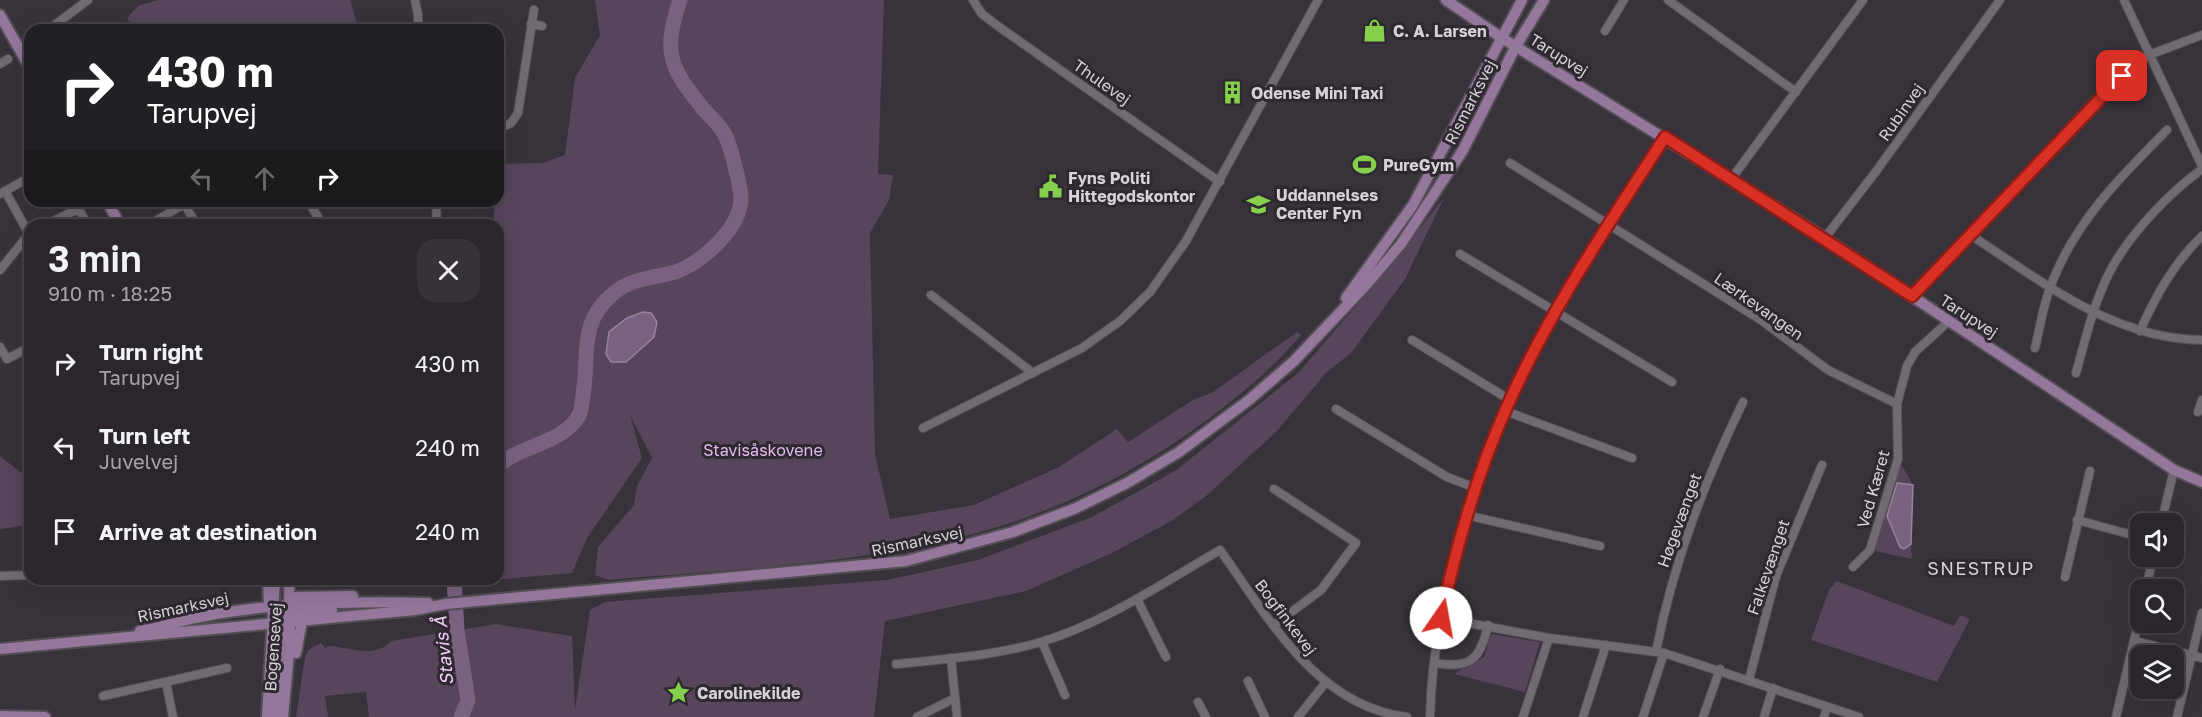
<!DOCTYPE html>
<meta charset="utf-8">
<style>
:root{--surface:#2a262c;--page:#363238;--text:#f1f3f6;--muted:#a5a5a9;--line:#464348}
body{margin:0;font-family:"Golos Text",sans-serif;background:var(--page);color:var(--text);height:100vh;display:flex;flex-direction:column;font-size:22px;white-space:nowrap}
*{box-sizing:border-box;margin:0}
p{font-size:20px;color:var(--muted)}
.icon{flex:none;width:33px;height:33px;fill:none;stroke:currentColor;stroke-width:2;stroke-linecap:round;stroke-linejoin:round}
.map{position:relative;flex:1;overflow:hidden}
.details{position:absolute;left:24px;top:219px;width:480px;height:366px;display:flex;flex-direction:column;background:var(--surface);border-radius:18px;box-shadow:0 6px 24px #0002,0 0 0 2px var(--line)}
.details>*{flex:none}
.top-card{position:absolute;left:24px;top:24px;width:480px;height:183px;border-radius:18px;box-shadow:0 6px 24px #0002,0 0 0 2px var(--line);background:#202124;color:#fff;overflow:hidden}
.fabs{position:absolute;left:2130px;top:513px;display:grid;gap:12px}
.fabs a{display:grid;place-items:center;width:54px;height:54px;border-radius:12px;background:var(--surface);box-shadow:0 6px 24px #0002,0 0 0 2px var(--line);font-size:30px}
.pin{position:absolute;display:grid;place-items:center;width:51px;height:51px;color:#fff;margin:-26px;border-radius:12px;box-shadow:0 3px 9px #0006}
.me{position:absolute;width:66px;margin:-33px;rotate:12deg;stroke-linejoin:round;filter:drop-shadow(0 0 4px #0008)}
.turn{display:flex;align-items:center;gap:21px;height:126px;padding:0 24px;font-size:27px}
.turn .icon{width:78px;height:78px;stroke-width:2.5}
.turn b{display:block;font-size:42px;line-height:51px}
.lanes{display:flex;align-items:center;height:57px;padding:0 24px;background:#0003;justify-content:center;gap:30px;direction:ltr}
.lanes .off{opacity:.35}
.round{display:grid;place-items:center;flex:none;width:63px;height:63px;border-radius:18px;background:var(--page)}
.head{display:flex;align-items:center;justify-content:space-between;height:102px;padding:0 24px}
h1{font-size:36px;font-weight:600;line-height:45px}
ul{padding:0;list-style:none}
li{display:flex;align-items:center;gap:18px;height:84px;padding:0 24px}
li div{flex:1}
li b{display:block;font-size:22px}
li em{font-style:normal}
.map>svg:first-child{display:block}
.green{fill:#57455b}
.water{fill:#7a6180;stroke:#96839a;stroke-width:1.5}
.lines{fill:none;stroke-linecap:round;stroke-linejoin:round}
.river{stroke:#7a6180;stroke-width:15}
.street-casing{stroke:#534e54;stroke-width:10}
.secondary-casing{stroke:#534e54;stroke-width:14}
.street{stroke:#716a72;stroke-width:8}
.secondary{stroke:#94779b;stroke-width:10}
.route-casing{stroke:#8d1f18;stroke-width:15}
.route{stroke:#d93025;stroke-width:10}
.labels{text-anchor:middle;dominant-baseline:central;stroke-width:6;stroke-linejoin:round;paint-order:stroke}
.poi-label{font-size:16px;font-weight:bold;fill:#d6d2d7;stroke:#2e2830;text-anchor:start}
.street-label{font-size:16px;fill:#d6d2d7;stroke:#2e2830}
.park-label{font-size:16px;fill:#e4b9ee;stroke:#2e2830}
.neighbourhood-label{font-size:18px;letter-spacing:1.5px;fill:#d6d2d7;stroke:#2e2830}
.water-label{font-size:18px;font-style:italic;fill:#f0cdf9;stroke:#2e2830}
</style>
<div class="map">
<svg width="2202" height="717" viewBox="0 0 2202 717">
<rect width="100%" height="100%" fill="#38323a"/>
<!-- green -->
<g class="green">
<polygon points="158,0 350,0 356,21 351,30 135,30 127,18 138,6"/>
<path d="M595,0H884L878,174L893,175L889,200L870,233L875,454L890,519L974,505L1059,467L1117,429L1128,442L1193,400L1213,392L1297,332L1301,335C1275,366 1243,393 1211,417C1146,466 1072,505 994,528C873,564 734,569 608,580L595,575L598,547L634,505L637,486L652,458L630,415L642,458L587,538L572,573L433,585L417,579H498V225H494V201H498V164L543,163L565,155L575,78L600,35Z"/>
<path d="M1445,196L1405,279L1352,352L1326,373L1276,432L1206,496L1173,520L1112,553L1026,591L885,621L874,717H369L366,692L325,696L328,717H296L305,657L308,650L321,643L325,648L330,646C351,648 377,658 391,641L496,624L572,636L575,710L590,610L605,602L887,580L978,560L1092,517L1175,471L1298,373L1389,268Z"/>
<polygon points="0,456 30,480 30,525 0,529"/>
<polygon points="1898,459 1913,485 1897,483 1910,547 1911,544 1912,559 1870,550"/>
<polygon points="1837,581 1954,626 1960,615 1970,619 1937,682 1811,640 1829,590"/>
<polygon points="1491,634 1540,642 1525,692 1454,674 1484,657"/>
</g>
<!-- water -->
<g class="water">
<polygon points="643,312 651,313 657,322 654,337 626,362 611,362 606,354 609,332 627,318"/>
<polygon points="1897,483 1913,485 1911,544 1904,549 1900,547 1887,516"/>
</g>
<g class="lines">
<!-- river -->
<g class="river">
<path d="M498,466C521,445 561,444 578,417C582,411 582,402 583,395C590,353 577,323 615,292C633,278 654,278 675,272C701,264 742,227 741,197C740,185 731,146 725,135C721,127 712,118 705,111C670,68 662,54 680,0"/>
<polyline points="454,579 457,630 468,700 461,717"/>
</g>
<defs>
<g id="street">
<polyline points="415,0 418,15 418,30"/>
<polyline points="973,0 982,14 1002,29 1220,182"/>
<polyline points="1668,0 1796,92"/>
<polyline points="2124,0 2202,166"/>
<polyline points="531,24 542,26"/>
<polyline points="48,30 88,0"/>
<polyline points="1605,31 1624,0"/>
<polyline points="20,51 30,44"/>
<polyline points="0,64 8,59"/>
<polyline points="498,129 511,123 518,113 534,10"/>
<polyline points="1510,163 1761,320 1828,370 1897,404"/>
<polyline points="1732,178 1863,0"/>
<polyline points="0,194 30,177"/>
<polyline points="308,201 323,225"/>
<polyline points="436,201 437,225"/>
<polyline points="184,204 197,225"/>
<polyline points="45,225 76,210 81,213 88,225"/>
<polyline points="149,225 189,201"/>
<path d="M1972,236C2043,282 2113,339 2202,340"/>
<polyline points="1824,239 1877,170 2000,0"/>
<polyline points="1460,254 1672,382"/>
<polyline points="0,270 29,234 5,191"/>
<polyline points="931,295 1033,373"/>
<polyline points="1912,296 2133,64 2149,55 2202,35"/>
<path d="M2140,331C2156,295 2174,263 2202,236"/>
<polyline points="1412,340 1510,400"/>
<polyline points="0,347 7,359 30,347"/>
<path d="M2035,348C2040,328 2043,305 2051,285C2075,222 2120,177 2167,130"/>
<path d="M2076,373C2086,337 2095,297 2114,264C2135,229 2169,193 2202,169"/>
<polyline points="1336,409 1447,477 1476,488"/>
<polyline points="1505,411 1632,458"/>
<polyline points="2198,412 2202,400"/>
<polyline points="923,428 1082,348 1120,321 1150,292 1186,241 1318,0"/>
<polyline points="1466,515 1600,546"/>
<polyline points="2077,520 2140,537"/>
<polyline points="2161,524 2174,470"/>
<polyline points="1853,567 1870,550 1898,459 1897,404 1907,366 1915,352 1949,321"/>
<polyline points="0,576 30,575"/>
<polyline points="2065,577 2090,471"/>
<polyline points="2146,590 2153,556"/>
<polyline points="1137,599 1166,657"/>
<polyline points="1441,618 1549,638 1664,653 1859,717"/>
<polyline points="1274,625 1321,590 1356,543 1274,489"/>
<polyline points="2135,641 2202,658"/>
<polyline points="1042,642 1065,695"/>
<path d="M1656,652C1673,563 1704,483 1743,402"/>
<polyline points="951,658 957,717"/>
<path d="M1434,663C1471,669 1480,660 1488,625"/>
<path d="M896,664C944,659 994,656 1041,642C1104,623 1163,583 1220,550C1268,617 1316,706 1407,717"/>
<polyline points="1749,680 1776,576 1822,465"/>
<polyline points="1248,681 1265,717"/>
<polyline points="166,682 173,717"/>
<polyline points="103,696 227,668"/>
<polyline points="1198,702 1206,717"/>
<polyline points="917,717 953,699"/>
<polyline points="1298,717 1326,682"/>
<path d="M1430,717C1434,574 1488,435 1555,311C1588,251 1628,195 1664,137"/>
<polyline points="1523,717 1549,638"/>
<polyline points="1583,717 1606,645"/>
<polyline points="1643,717 1664,653"/>
<polyline points="1703,717 1720,669"/>
<polyline points="1764,717 1773,688"/>
<polyline points="1824,717 1827,707"/>
<polyline points="2116,717 2140,615"/>
<polyline points="2177,717 2202,613"/>
</g>
<g id="secondary">
<polyline points="1446,0 1502,38 1809,228 2174,470 2202,482"/>
<polyline points="0,15 30,68"/>
<polyline points="107,201 120,225"/>
<polyline points="1346,298 1413,205 1522,0"/>
<polyline points="268,579 269,608"/>
<polyline points="291,597 353,596"/>
<polyline points="288,616 332,610"/>
<path d="M140,631C165,626 190,618 216,614C285,602 358,601 428,603"/>
<polyline points="0,649 415,610 446,604 906,561 1013,532 1076,508 1127,483 1179,452 1249,400 1294,361 1367,284 1401,244 1463,150 1516,46 1544,0"/>
<polyline points="296,653 302,621"/>
<polyline points="0,716 45,717"/>
<polyline points="267,717 275,579"/>
<polyline points="275,717 281,624"/>
<polyline points="283,717 290,642 289,579"/>
</g>
</defs>
<!-- street casing -->
<use href="#street" class="street-casing"/>
<!-- secondary casing -->
<use href="#secondary" class="secondary-casing"/>
<!-- street -->
<use href="#street" class="street"/>
<!-- secondary -->
<use href="#secondary" class="secondary"/>
</g>
<g class="lines">
<defs>
<path id="route" d="M1441,618C1456,547 1476,476 1506,409C1548,313 1608,225 1665,137L1912,296L2122,76"/>
</defs>
<!-- route casing -->
<use href="#route" class="route-casing"/>
<!-- route -->
<use href="#route" class="route"/>
</g>
<!-- icons -->
<defs>
<symbol id="shop-bare" viewBox="-9 -9 18 18"><path d="M-5-2.5h2.3a2.7 3.5 0 0 1 5.4 0H5L5.5 6h-11ZM-1.5-2.5h3a1.5 2.3 0 0 0-3 0Z" fill="#85cf4c" stroke="#2e2830" stroke-width="2.5" paint-order="stroke"/></symbol>
<symbol id="building-bare" viewBox="-9 -9 18 18"><path d="M-4-6H4V6H1V3H-1V6H-4ZM-2.5-4.3h1.7v1.8h-1.7ZM.8-4.3h1.7v1.8H.8ZM-2.5-1h1.7V.8h-1.7ZM.8-1h1.7V.8H.8Z" fill="#85cf4c" stroke="#2e2830" stroke-width="2.5" paint-order="stroke"/></symbol>
<symbol id="stadium-bare" viewBox="-9 -9 18 18"><path d="M0-5a6.5 5 0 1 0 0 10a6.5 5 0 1 0 0-10ZM-3.5-1.8h7v3.6h-7Z" fill="#85cf4c" stroke="#2e2830" stroke-width="2.5" paint-order="stroke"/></symbol>
<symbol id="civic-bare" viewBox="-9 -9 18 18"><path d="M-.6-6.5H3V-4.5H.6V-3L4-1V1h2V6H-6V1h2V-1L-.6-3ZM-1.2 2.5V6h2.4V2.5Z" fill="#85cf4c" stroke="#2e2830" stroke-width="2.5" paint-order="stroke"/></symbol>
<symbol id="school-bare" viewBox="-9 -9 18 18"><path d="M0-5L7-2L0 1L-7-2ZM-4 1L0 2.5L4 1V4Q0 6-4 4Z" fill="#85cf4c" stroke="#2e2830" stroke-width="2.5" paint-order="stroke"/></symbol>
<symbol id="sight-bare" viewBox="-9 -9 18 18"><path d="M0-6L1.8-2.2L6-1.7L2.9 1.2L3.7 5.4L0 3.3L-3.7 5.4L-2.9 1.2L-6-1.7L-1.8-2.2Z" fill="#85cf4c" stroke="#2e2830" stroke-width="2.5" paint-order="stroke"/></symbol>
</defs>
<g fill-rule="evenodd">
<use href="#shop-bare" x="1358" y="14" width="33" height="33"/>
<use href="#building-bare" x="1216" y="76" width="33" height="33"/>
<use href="#stadium-bare" x="1348" y="148" width="33" height="33"/>
<use href="#civic-bare" x="1034" y="170" width="33" height="33"/>
<use href="#school-bare" x="1242" y="188" width="33" height="33"/>
<use href="#sight-bare" x="662" y="676" width="33" height="33"/>
</g>
<g class="labels">
<!-- poi labels -->
<g class="poi-label">
<text x="1393" y="31">C. A. Larsen</text>
<text x="1251" y="93">Odense Mini Taxi</text>
<text x="1383" y="165">PureGym</text>
<text x="1068" y="178">Fyns Politi<tspan x="1068" dy="18">Hittegodskontor</tspan></text>
<text x="1276" y="195">Uddannelses<tspan x="1276" dy="18">Center Fyn</tspan></text>
<text x="697" y="693">Carolinekilde</text>
</g>
<!-- street labels -->
<g class="street-label">
<text transform="translate(1559 55) rotate(32)">Tarupvej</text>
<text transform="translate(1102 82) rotate(35)">Thulevej</text>
<text transform="translate(1470 102) rotate(-63)">Rismarksvej</text>
<text transform="translate(1901 112) rotate(-55)">Rubinvej</text>
<text transform="translate(1759 306) rotate(35)">Lærkevangen</text>
<text transform="translate(1969 316) rotate(33)">Tarupvej</text>
<text transform="translate(1873 489) rotate(-74)">Ved Kæret</text>
<text transform="translate(1679 520) rotate(-70)">Høgevænget</text>
<text transform="translate(917 541) rotate(-12)">Rismarksvej</text>
<text transform="translate(1768 567) rotate(-71)">Falkevænget</text>
<text transform="translate(183 607) rotate(-12)">Rismarksvej</text>
<text transform="translate(1286 617) rotate(53)">Bogfinkevej</text>
<text transform="translate(273 647) rotate(-86)">Bogensevej</text>
</g>
<!-- park labels -->
<g class="park-label">
<text x="763" y="450">Stavisåskovene</text>
</g>
<!-- neighbourhood labels -->
<g class="neighbourhood-label">
<text x="1981" y="568">SNESTRUP</text>
</g>
<!-- water labels -->
<g class="water-label">
<text transform="translate(443 651) rotate(-96)">Stavis Å</text>
</g>
</g>
</svg>
<div class="fabs">
<a><svg class="icon" aria-label="sound" viewBox="0 0 24 24"><path d="M4 9h4l5-4v14l-5-4H4zM17 9q2 3 0 6"/></svg></a>
<a><svg class="icon" aria-label="search" viewBox="0 0 24 24"><circle cx="10" cy="10" r="6"/><path d="M15 15l6 6"/></svg></a>
<a><svg class="icon" aria-label="layers" viewBox="0 0 24 24"><path d="M12 4l9 5-9 5-9-5zM3 14l9 5 9-5"/></svg></a>
</div>
<div class="pin" style="left:2122px;top:76px;background:#d93025"><svg class="icon" aria-label="arrive" viewBox="0 0 24 24"><path d="M6 21V4h12l-3 4 3 4H6"/></svg></div>
<svg class="me" style="left:1441px;top:618px" viewBox="-20 -20 40 40"><circle r="19" fill="#fff"/><path d="M0-13L10 11 0 6-10 11z" fill="#d93025"/></svg>
<div class="top-card">
<div class="turn"><svg class="icon" aria-label="right" viewBox="0 0 24 24"><path d="M7 20v-9h11M14 6l5 5-5 5"/></svg><div><b>430 m</b>Tarupvej</div></div>
<div class="lanes"><svg class="icon off" aria-label="left" viewBox="0 0 24 24"><path d="M17 20v-9H6M10 6l-5 5 5 5"/></svg><svg class="icon off" aria-label="ahead" viewBox="0 0 24 24"><path d="M12 20V5M6 11l6-6 6 6"/></svg><svg class="icon" aria-label="right" viewBox="0 0 24 24"><path d="M7 20v-9h11M14 6l5 5-5 5"/></svg></div>
</div>
<section class="details">
<div class="head"><div><h1>3 min</h1><p>910 m · 18:25</p></div><a class="round"><svg class="icon" aria-label="close" viewBox="0 0 24 24"><path d="M6 6l12 12M18 6L6 18"/></svg></a></div>
<ul>
<li><svg class="icon" aria-label="right" viewBox="0 0 24 24"><path d="M7 20v-9h11M14 6l5 5-5 5"/></svg><div><b>Turn right</b><p>Tarupvej</p></div><em>430 m</em></li>
<li><svg class="icon" aria-label="left" viewBox="0 0 24 24"><path d="M17 20v-9H6M10 6l-5 5 5 5"/></svg><div><b>Turn left</b><p>Juvelvej</p></div><em>240 m</em></li>
<li><svg class="icon" aria-label="arrive" viewBox="0 0 24 24"><path d="M6 21V4h12l-3 4 3 4H6"/></svg><div><b>Arrive at destination</b></div><em>240 m</em></li>
</ul>
</section>
</div>
